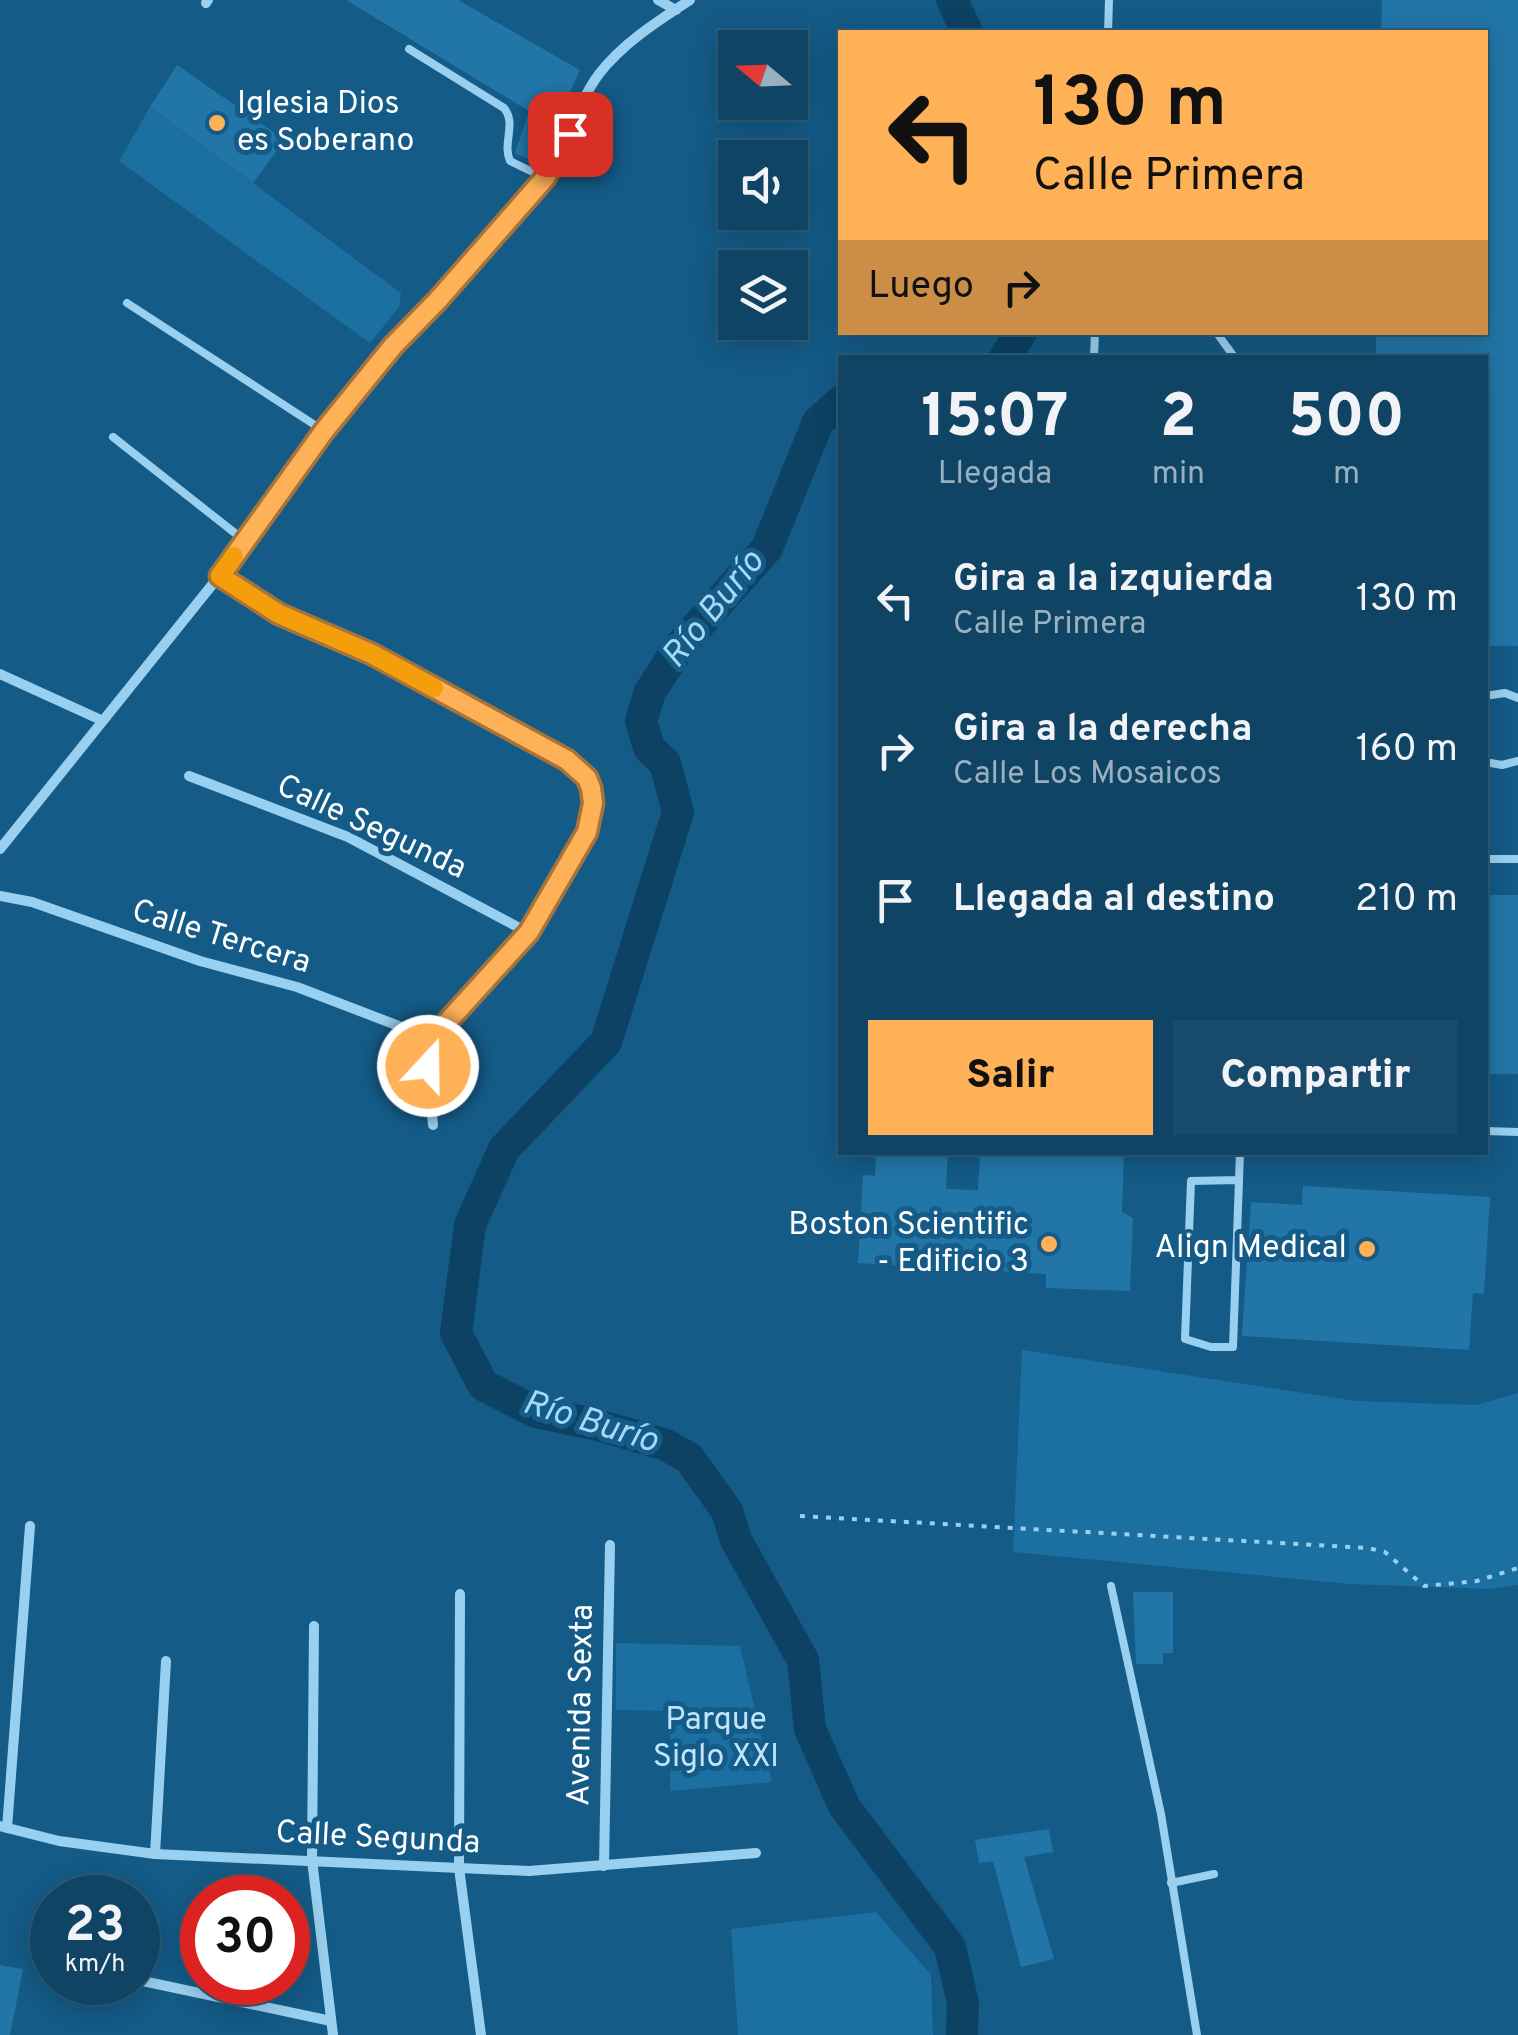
<!DOCTYPE html>
<html lang="es">
<meta charset="utf-8">
<style>
:root{--surface:#0f4465;--page:#184b6b;--text:#f1f3f6;--muted:#9bb0bf;--line:#2f5c79;--accent:#ffb158}
body{margin:0;font-family:Overpass,sans-serif;background:var(--page);color:var(--text);height:100vh;display:flex;flex-direction:column;font-size:38px;white-space:nowrap}
*{box-sizing:border-box;margin:0}
p{font-size:32px;color:var(--muted)}
.icon{flex:none;width:55px;height:55px;fill:none;stroke:currentColor;stroke-width:2;stroke-linecap:round;stroke-linejoin:round}
.map{position:relative;flex:1;overflow:hidden}
.panel{position:absolute;left:838px;top:355px;width:650px;height:800px;display:flex;flex-direction:column;background:var(--surface);border-radius:0px;box-shadow:0 5px 25px #0003,0 0 0 2px var(--line)}
.panel>*{flex:none}
.guide{position:absolute;left:838px;top:30px;width:650px;height:305px;border-radius:0px;box-shadow:0 5px 25px #0003,0 0 0 2px var(--line);background:#ffb158;color:#111;overflow:hidden}
.needle{width:65px;rotate:289deg}
.tools{position:absolute;left:718px;top:30px;display:grid;gap:20px}
.tools a{display:grid;place-items:center;width:90px;height:90px;border-radius:0px;background:var(--surface);box-shadow:0 5px 25px #0003,0 0 0 2px var(--line);font-size:50px}
.speed{position:absolute;left:30px;top:1875px;display:flex;gap:20px;font-size:50px;font-weight:700;text-align:center}
.speed>*{display:grid;place-content:center;width:130px;height:130px;border-radius:50%;background:var(--surface);box-shadow:0 5px 25px #0003,0 0 0 2px var(--line);line-height:1}
.speed small{font-size:25px;font-weight:400}
.speed .limit{border:15px solid #d22;background:#fff;color:#111}
.pin{position:absolute;display:grid;place-items:center;width:85px;height:85px;color:#fff;margin:-42px;border-radius:20px;box-shadow:0 5px 15px #0006}
.me{position:absolute;width:110px;margin:-55px;rotate:21deg;stroke-linejoin:round;filter:drop-shadow(0 0 8px #0008)}
.turn{display:flex;align-items:center;gap:35px;height:210px;padding:0 30px;font-size:45px}
.turn .icon{width:130px;height:130px;stroke-width:2.5}
.turn b{display:block;font-size:70px;line-height:85px}
.then{display:flex;align-items:center;height:95px;padding:0 30px;background:#0003;gap:20px;font-size:38px}
.eta{display:flex;justify-content:space-evenly;align-items:center;height:170px;text-align:center}
.eta b{font-size:60px;font-weight:800;line-height:70px}
.button{display:flex;gap:20px;margin-top:auto;padding:20px 30px}
.button a{flex:1;height:115px;border-radius:0px;background:var(--accent);color:#111;font-size:40px;font-weight:800;line-height:115px;text-align:center}
.button a+a{background:var(--page);color:var(--text)}
ul{padding:0;list-style:none}
li{display:flex;align-items:center;gap:30px;height:150px;padding:0 30px}
li div{flex:1}
li b{display:block;font-size:38px}
li em{font-style:normal}
.map>svg:first-child{display:block}
.green{fill:#1c70a1}
.lines{fill:none;stroke-linecap:round;stroke-linejoin:round}
.river{stroke:#0d4264;stroke-width:32}
.building{fill:#2275a7}
.path{stroke:#9ad0ef;stroke-width:4;stroke-dasharray:5 8;stroke-linecap:butt}
.lane{stroke:#9ad0ef;stroke-width:8}
.street{stroke:#9ad0ef;stroke-width:10}
.route-casing{stroke:#a67339;stroke-width:25}
.route{stroke:#ffb158;stroke-width:18}
.slow{stroke:#f59e0b;stroke-width:18}
.poi-dot{fill:#ffb158;stroke:#145b87;stroke-width:4}
.labels{text-anchor:middle;dominant-baseline:central;stroke-width:10;stroke-linejoin:round;paint-order:stroke}
.poi-label{font-size:32px;fill:#fff;stroke:#145b87;text-anchor:end}
.street-label{font-size:32px;fill:#fff;stroke:#145b87}
.park-label{font-size:32px;fill:#c0e5fb;stroke:#145b87}
.water-label{font-size:35px;font-style:italic;fill:#a5d9f6;stroke:#145b87}
</style>
<div class="map">
<svg width="1518" height="2035" viewBox="0 0 1518 2035">
<rect width="100%" height="100%" fill="#145b87"/>
<!-- green -->
<g class="green">
<polygon points="150,107 401,293 399,307 370,343 119,161"/>
<polygon points="1022,1350 1356,1401 1476,1405 1518,1393 1518,1585 1489,1589 1350,1584 1013,1552"/>
<polygon points="616,1643 740,1646 772,1782 670,1791 671,1711 616,1710"/>
<polygon points="876,1912 931,1975 933,2035 738,2035 731,1929"/>
</g>
<g class="lines">
<!-- river -->
<g class="river">
<polyline points="952,0 967,32"/>
<polyline points="1005,358 1021,332"/>
<polyline points="840,402 818,422 767,548 679,647 650,692 641,721 649,748 665,763 678,812 606,1042 504,1149 470,1225 456,1333 483,1385 536,1412 598,1425 666,1445 689,1458 727,1511 736,1540 803,1660 810,1729 844,1806 950,1947 963,2003 962,2035"/>
</g>
</g>
<!-- building -->
<g class="building">
<polygon points="346,0 458,0 580,70 538,164 515,153 529,111"/>
<polygon points="1382,0 1518,0 1518,646 1485,646 1485,358 1376,358 1376,332 1485,332 1485,32 1381,32"/>
<polygon points="177,65 285,140 253,183 150,107"/>
<rect x="1485" y="895" width="33" height="179"/>
<polygon points="876,1152 948,1152 946,1189 978,1190 980,1152 1124,1152 1122,1212 1133,1218 1130,1291 1046,1288 1046,1274 858,1263 863,1175 875,1176"/>
<polygon points="1303,1186 1490,1197 1484,1294 1473,1293 1469,1350 1242,1336 1251,1202 1302,1205"/>
<polygon points="1133,1592 1173,1592 1173,1653 1163,1653 1163,1664 1136,1664"/>
<polygon points="1049,1829 1053,1852 1024,1857 1054,1959 1021,1967 993,1861 979,1863 975,1840"/>
<polygon points="0,1965 23,1969 10,2035 0,2035"/>
</g>
<g class="lines">
<!-- path -->
<polyline class="path" points="800,1516 1368,1548 1385,1552 1424,1586 1477,1581 1518,1568"/>
<!-- lane -->
<g class="lane">
<polyline points="1108,32 1109,0"/>
<path d="M409,49L504,108C517,124 502,143 510,161L545,178"/>
<polyline points="127,303 324,431"/>
<polyline points="1216,332 1235,358"/>
<polyline points="1094,358 1095,332"/>
<polyline points="113,437 245,541"/>
<polyline points="1485,696 1505,693 1518,698"/>
<polyline points="1485,762 1502,765 1518,761"/>
<polyline points="1485,859 1518,859"/>
<polyline points="1485,1131 1518,1132"/>
<polyline points="1239,1180 1191,1181 1185,1339 1211,1347 1233,1347 1239,1180 1240,1152"/>
<polyline points="1111,1586 1161,1814 1197,2035"/>
<polyline points="1171,1883 1214,1874"/>
</g>
<!-- street -->
<g class="street">
<polyline points="658,0 676,10"/>
<polyline points="206,3 208,0"/>
<polyline points="220,575 279,614 372,654 567,760 587,777 591,788 593,803 587,832 529,933 440,1030 425,1036"/>
<polyline points="0,674 101,720"/>
<polyline points="189,776 348,837 529,933"/>
<path d="M0,849L220,575L324,431L393,346L438,300L545,178C567,146 576,105 599,74C623,43 658,21 690,0"/>
<polyline points="0,896 32,902 200,961 297,987 425,1036"/>
<polyline points="425,1036 433,1125"/>
<polyline points="460,1594 459,1868 481,2035"/>
<polyline points="314,1626 312,1860 333,2035"/>
<polyline points="0,1826 59,1841 155,1854 459,1868 529,1871 756,1853"/>
<polyline points="7,1828 30,1526"/>
<polyline points="155,1854 166,1661"/>
<polyline points="604,1866 610,1545"/>
<polyline points="138,1980 331,2021"/>
</g>
</g>
<g class="lines">
<defs>
<polyline id="route" points="428,1066 425,1036 440,1030 529,932 587,832 593,803 591,788 587,778 567,760 372,654 279,614 220,576 324,431 393,346 438,300 545,178 570,134"/>
</defs>
<!-- route casing -->
<use href="#route" class="route-casing"/>
<!-- route -->
<use href="#route" class="route"/>
<!-- slow -->
<polyline class="slow" points="234,556 220,576 279,614 372,654 434,688"/>
</g>
<!-- markers -->
<g class="poi-dot">
<circle cx="217" cy="123" r="10"/>
<circle cx="1049" cy="1244" r="10"/>
<circle cx="1367" cy="1249" r="10"/>
</g>
<g class="labels">
<!-- poi labels -->
<g class="poi-label">
<text x="237" y="105" text-anchor="start">Iglesia Dios<tspan x="237" dy="37">es Soberano</tspan></text>
<text x="1029" y="1226">Boston Scientific<tspan x="1029" dy="37">- Edificio 3</tspan></text>
<text x="1347" y="1249">Align Medical</text>
</g>
<!-- street labels -->
<g class="street-label">
<text transform="translate(371 828) rotate(25)">Calle Segunda</text>
<text transform="translate(221 938) rotate(17)">Calle Tercera</text>
<text transform="translate(582 1705) rotate(-89)">Avenida Sexta</text>
<text transform="translate(378 1839) rotate(3)">Calle Segunda</text>
</g>
<!-- park labels -->
<g class="park-label">
<text x="716" y="1721">Parque<tspan x="716" dy="37">Siglo XXI</tspan></text>
</g>
<!-- water labels -->
<g class="water-label">
<text transform="translate(714 610) rotate(-51)">Río Burío</text>
<text transform="translate(590 1423) rotate(17)">Río Burío</text>
</g>
</g>
</svg>
<div class="tools">
<a><svg class="needle" viewBox="-14 -14 28 28"><path d="M0-13l5 13h-10z" fill="#e53935"/><path d="M0 13l5-13h-10z" fill="#9bb0bf"/></svg></a>
<a><svg class="icon" aria-label="sound" viewBox="0 0 24 24"><path d="M4 9h4l5-4v14l-5-4H4zM17 9q2 3 0 6"/></svg></a>
<a><svg class="icon" aria-label="layers" viewBox="0 0 24 24"><path d="M12 4l9 5-9 5-9-5zM3 14l9 5 9-5"/></svg></a>
</div>
<div class="speed"><div>23<small>km/h</small></div><div class="limit">30</div></div>
<div class="pin" style="left:570px;top:134px;background:#d93025"><svg class="icon" aria-label="arrive" viewBox="0 0 24 24"><path d="M6 21V4h12l-3 4 3 4H6"/></svg></div>
<svg class="me" style="left:428px;top:1066px" viewBox="-20 -20 40 40"><circle r="17" fill="#ffb158" stroke="#fff" stroke-width="3"/><path d="M0-11L8 9 0 5-8 9z" fill="#fff"/></svg>
<div class="guide">
<div class="turn"><svg class="icon" aria-label="left" viewBox="0 0 24 24"><path d="M17 20v-9H6M10 6l-5 5 5 5"/></svg><div><b>130 m</b>Calle Primera</div></div>
<div class="then">Luego<svg class="icon" aria-label="right" viewBox="0 0 24 24"><path d="M7 20v-9h11M14 6l5 5-5 5"/></svg></div>
</div>
<section class="panel">
<div class="eta">
<div><b>15:07</b><p>Llegada</p></div>
<div><b>2</b><p>min</p></div>
<div><b>500</b><p>m</p></div>
</div>
<ul>
<li><svg class="icon" aria-label="left" viewBox="0 0 24 24"><path d="M17 20v-9H6M10 6l-5 5 5 5"/></svg><div><b>Gira a la izquierda</b><p>Calle Primera</p></div><em>130 m</em></li>
<li><svg class="icon" aria-label="right" viewBox="0 0 24 24"><path d="M7 20v-9h11M14 6l5 5-5 5"/></svg><div><b>Gira a la derecha</b><p>Calle Los Mosaicos</p></div><em>160 m</em></li>
<li><svg class="icon" aria-label="arrive" viewBox="0 0 24 24"><path d="M6 21V4h12l-3 4 3 4H6"/></svg><div><b>Llegada al destino</b></div><em>210 m</em></li>
</ul>
<div class="button"><a>Salir</a><a>Compartir</a></div>
</section>
</div>
